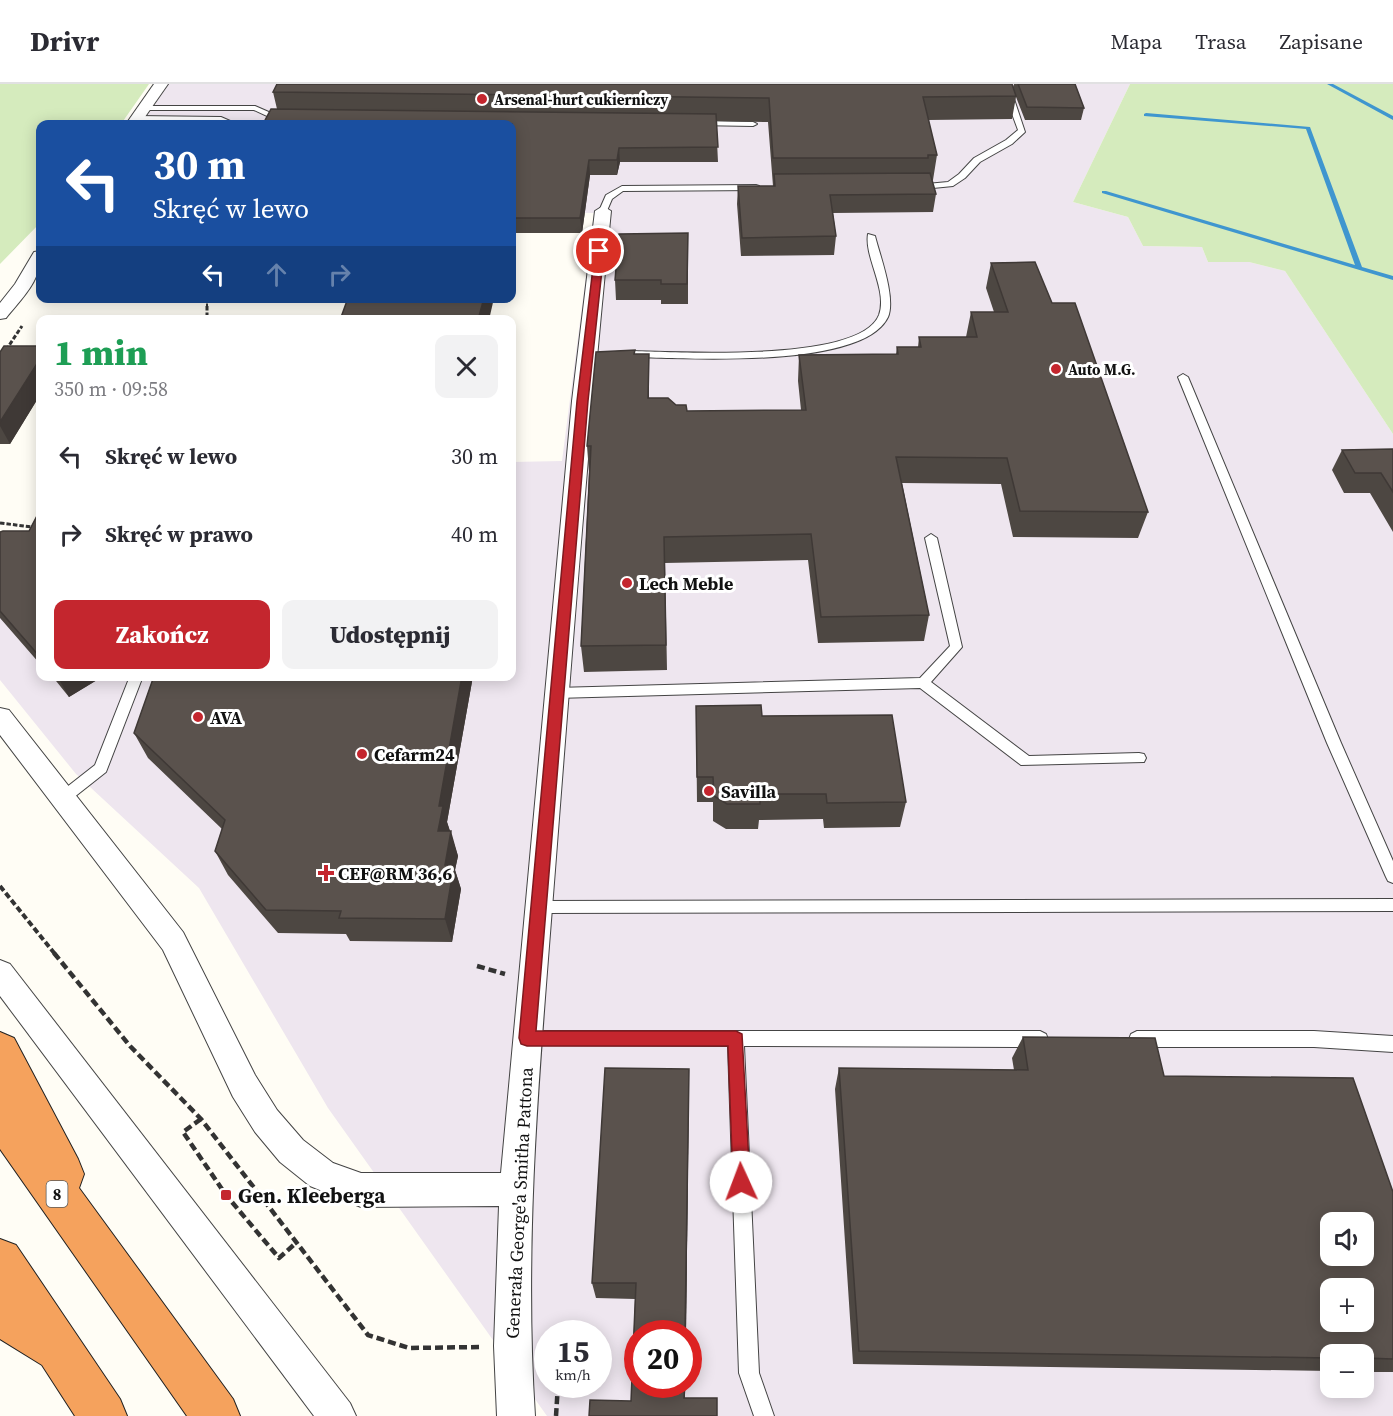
<!DOCTYPE html>
<html lang="pl">
<meta charset="utf-8">
<style>
:root{--surface:#fff;--page:#f2f2f3;--text:#2b2b33;--muted:#7c7c81;--line:#e1e1e2;--accent:#c4262e}
body{margin:0;font-family:"Source Serif 4",serif;background:var(--page);color:var(--text);height:100vh;display:flex;flex-direction:column;font-size:22px;white-space:nowrap}
*{box-sizing:border-box;margin:0}
p{font-size:20px;color:var(--muted)}
.icon{flex:none;width:33px;height:33px;fill:none;stroke:currentColor;stroke-width:2;stroke-linecap:round;stroke-linejoin:round}
.map{position:relative;flex:1;overflow:hidden}
.side{position:absolute;left:36px;top:231px;width:480px;height:366px;display:flex;flex-direction:column;background:var(--surface);border-radius:12px;box-shadow:0 3px 15px #0003}
.side>*{flex:none}
.banner{position:absolute;left:36px;top:36px;width:480px;height:183px;border-radius:12px;box-shadow:0 3px 15px #0003;background:#1a4fa0;color:#fff;overflow:hidden}
.controls{position:absolute;left:1320px;top:1128px;display:grid;gap:12px}
.controls a{display:grid;place-items:center;width:54px;height:54px;border-radius:12px;background:var(--surface);box-shadow:0 3px 15px #0003;font-size:30px}
.speed{position:absolute;left:534px;top:1236px;display:flex;gap:12px;font-size:30px;font-weight:700;text-align:center}
.speed>*{display:grid;place-content:center;width:78px;height:78px;border-radius:50%;background:var(--surface);box-shadow:0 3px 15px #0003;line-height:1}
.speed small{font-size:15px;font-weight:400}
.speed .limit{border:9px solid #d22;background:#fff;color:#111}
.pin{position:absolute;display:grid;place-items:center;width:51px;height:51px;color:#fff;margin:-26px;border:3px solid #fff;border-radius:50%;box-shadow:0 2px 6px #0007}
.me{position:absolute;width:66px;margin:-33px;rotate:358deg;stroke-linejoin:round;filter:drop-shadow(0 0 4px #0008)}
.turn{display:flex;align-items:center;gap:21px;height:126px;padding:0 18px;font-size:27px}
.turn .icon{width:78px;height:78px;stroke-width:2.5}
.turn b{display:block;font-size:42px;line-height:51px}
.lanes{display:flex;align-items:center;height:57px;padding:0 18px;background:#0003;justify-content:center;gap:30px;direction:ltr}
.lanes .off{opacity:.35}
.round{display:grid;place-items:center;flex:none;width:63px;height:63px;border-radius:12px;background:var(--page)}
.overview{display:flex;align-items:center;justify-content:space-between;height:102px;padding:0 18px}
h1{font-size:36px;font-weight:800;line-height:45px;color:#1e9e55}
.primary-button{display:flex;gap:12px;margin-top:auto;padding:12px 18px}
.primary-button a{flex:1;height:69px;border-radius:12px;background:var(--accent);color:#fff;font-size:24px;font-weight:800;line-height:69px;text-align:center}
.primary-button a+a{background:var(--page);color:var(--text)}
ul{padding:0;list-style:none}
li{display:flex;align-items:center;gap:18px;height:78px;padding:0 18px}
li div{flex:1}
li b{display:block;font-size:22px}
li em{font-style:normal}
header{display:flex;align-items:center;gap:36px;box-sizing:border-box;height:84px;padding:0 30px;background:var(--surface);border-bottom:2px solid var(--line)}
header strong{font-size:28px}
nav{display:flex;gap:33px;margin-inline-start:auto;font-size:21px}
.map>svg:first-child{display:block}
.industrial{fill:#eee6ef;fill-rule:evenodd}
.green{fill:#d5ebbd}
.lines{fill:none;stroke-linecap:round;stroke-linejoin:round}
.stream{fill:#3f96cf;fill-rule:evenodd}
.lane-casing{stroke:#444;stroke-width:2}
.street-casing{stroke:#444;stroke-width:2}
.highway-casing{stroke:#222;stroke-width:2}
.path-far3{stroke:#333;stroke-width:2;stroke-dasharray:4 1.5;stroke-linecap:butt}
.path-far2{stroke:#333;stroke-width:3;stroke-dasharray:4.5 2;stroke-linecap:butt}
.path-far1{stroke:#333;stroke-width:4;stroke-dasharray:6 3;stroke-linecap:butt}
.path{stroke:#333;stroke-width:4.5;stroke-dasharray:8 4;stroke-linecap:butt}
.lane{fill:#fff;fill-rule:evenodd}
.street{fill:#fff;fill-rule:evenodd}
.highway{fill:#f5a25d;fill-rule:evenodd}
.wall{fill:#4d4742}
.shaded-wall{fill:#3f3936}
.building{fill:#5a524d;stroke:#3f3936;stroke-width:1.5;fill-rule:evenodd}
.route{fill:#c4262e;stroke:#7f191e;stroke-width:1.5}
.poi-dot{fill:#c4262e;stroke:#fff;stroke-width:2}
.labels{text-anchor:middle;dominant-baseline:central;stroke-width:6;stroke-linejoin:round;paint-order:stroke}
.far-poi-label{font-size:15px;font-weight:bold;fill:#111;stroke:#fff;text-anchor:start}
.shield{fill:#fff;stroke:#585858;stroke-width:1.5}
.shield-label{font-size:16px;font-weight:bold;fill:#111}
.poi-label{font-size:18px;font-weight:bold;fill:#111;stroke:#fff;text-anchor:start}
.street-label{font-size:18px;fill:#111;stroke:#fff}
.near-poi-label{font-size:21px;font-weight:bold;fill:#111;stroke:#fff;text-anchor:start}
</style>
<header>
<strong>Drivr</strong>
<nav><a>Mapa</a><a>Trasa</a><a>Zapisane</a></nav>
</header>
<div class="map">
<svg width="1393" height="1332" viewBox="0 0 1393 1332">
<rect width="100%" height="100%" fill="#fffdf5"/>
<!-- industrial -->
<path class="industrial" d="M169,0H1130L1073,118L1128,133L1143,162L1202,163L1208,178H1249L1285,187L1393,350V1332H547L328,1024L199,804L76,690L0,596V465L40,464V592H512V378L562,377L594,129L512,128V40H141ZM1330,1138H1364V1172H1330ZM1330,1204H1364V1238H1330ZM548,1250H598V1300H548ZM638,1250H688V1300H638ZM1330,1270H1364V1304H1330Z"/>
<!-- green -->
<g class="green">
<polygon points="0,0 149,0 121,40 40,40 40,139 0,180"/>
<polygon points="1130,0 1393,0 1393,350 1285,187 1249,178 1208,178 1202,163 1143,162 1128,133 1073,118"/>
</g>
<g class="lines">
<!-- stream -->
<g class="stream">
<polygon points="1327,0 1333,0 1393,32 1393,36"/>
<polygon points="1146,29 1310,43 1362,183 1393,192 1393,196 1102,109 1102,107 1106,107 1355,181 1306,45 1144,32 1144,30"/>
</g>
<defs>
<g id="lane">
<polygon points="1001,0 1009,0 1025,48 1012,60 980,78 965,94 953,102 913,106 912,104 916,101 948,98 959,90 974,74 1006,56 1018,46"/>
<polygon points="144,22 255,22 287,36 280,38 254,26 141,26 141,22"/>
<polygon points="137,32 221,33 237,40 228,40 220,37 134,36 133,34"/>
<polygon points="698,37 753,38 757,40 753,42 695,41 695,37"/>
<polygon points="756,101 759,102 759,106 623,107 612,115 606,129 599,127 606,111 622,102"/>
<path d="M868,150L875,152C880,172 896,214 888,233C863,286 683,274 632,273L627,270L632,267C678,268 860,279 879,231C888,206 864,173 868,150Z"/>
<polygon points="1183,290 1188,293 1341,659 1393,777 1393,799 1388,797 1386,793 1327,659 1178,293"/>
<polygon points="931,450 937,454 962,563 931,598 1029,672 1139,669 1144,670 1146,674 1144,678 1021,681 920,604 556,614 550,609 556,604 920,594 950,562 925,454"/>
<polygon points="130,592 143,592 106,688 68,718 58,718 56,714 58,710 95,681"/>
<polygon points="1393,815 1393,827 539,829 534,828 532,823 534,818 539,817"/>
<polygon points="527,947 1040,947 1046,950 1048,955 1046,960 1040,963 744,962 759,1289 774,1332 754,1332 739,1289 728,962 527,961 521,959 519,954 521,949"/>
<polygon points="1137,947 1314,947 1393,952 1393,968 1314,963 1137,963 1131,960 1129,955 1131,950"/>
</g>
<g id="street">
<polygon points="154,0 168,0 140,40 126,40"/>
<path d="M603,122L611,127C589,347 572,566 555,786C541,968 523,1150 535,1332H497L494,1262L499,1122L361,1123L310,1102L280,1078L255,1048L233,1013L163,866L0,651V624L9,626L183,848L255,991L277,1026L303,1056L333,1079L361,1089H501L572,317L595,127Z"/>
<path d="M40,167C43,195 23,213 6,234L0,235V219L15,200L34,168Z"/>
<polygon points="0,876 10,880 350,1319 356,1332 314,1332 0,912"/>
</g>
<g id="highway">
<polygon points="0,948 14,954 78,1075 84,1090 79,1104 233,1315 240,1332 187,1332 0,1065"/>
<polygon points="0,1155 16,1161 120,1315 127,1332 75,1332 42,1281 0,1255"/>
</g>
</defs>
<!-- lane casing -->
<use href="#lane" class="lane-casing"/>
<!-- street casing -->
<use href="#street" class="street-casing"/>
<!-- highway casing -->
<use href="#highway" class="highway-casing"/>
<!-- path-far3 -->
<polyline class="path-far3" points="207,214 207,223"/>
<!-- path-far2 -->
<g class="path-far2">
<polyline points="207,222 207,236"/>
<polyline points="6,266 22,242"/>
<polyline points="0,439 40,444"/>
</g>
<!-- path-far1 -->
<polyline class="path-far1" points="0,802 55,870"/>
<!-- path -->
<g class="path">
<polyline points="54,869 130,962 201,1035 368,1251 409,1264 481,1263"/>
<polyline points="477,882 505,890"/>
<polyline points="201,1035 183,1048 226,1111 279,1174 297,1158"/>
<polyline points="556,1332 558,1300"/>
</g>
<!-- lane -->
<use href="#lane" class="lane"/>
<!-- street -->
<use href="#street" class="street"/>
<!-- highway -->
<use href="#highway" class="highway"/>
</g>
<!-- wall -->
<g class="wall">
<polygon points="1014,0 1075,0 1084,24 1081,36 1025,36 1016,13 1012,35 928,36 937,71 933,96 932,96 936,110 933,128 833,129 836,152 834,171 741,172 737,120 738,102 773,102 768,38 716,37 718,78 620,78 617,91 590,91 582,149 512,149 512,40 277,25 273,8 1013,3"/>
<polygon points="688,149 688,220 661,220 661,216 616,216 615,196"/>
<polygon points="991,179 1052,219 1148,428 1138,454 1013,453 1001,400 902,399 929,531 924,557 818,559 808,476 665,479 667,586 584,588 581,562 589,388 587,362 635,270 649,270 649,314 676,321 687,327 801,326 798,297 799,271 896,270 897,263 918,263 919,253 966,253 971,228 994,228 986,204"/>
<polygon points="83,214 182,214 180,217 84,216"/>
<polygon points="40,262 40,311 10,360 0,360 0,268"/>
<polygon points="1393,365 1393,448 1370,409 1344,409 1332,386 1342,366"/>
<polygon points="40,426 40,580 0,534 0,448 29,447"/>
<polygon points="52,592 99,592 97,596 69,613"/>
<polygon points="154,592 473,592 447,738 458,772 455,786 461,805 452,858 350,857 346,850 278,849 228,791 215,767 222,745 148,674 134,649"/>
<polygon points="696,622 762,632 906,718 900,743 824,744 823,735 759,736 758,745 726,745 713,737 713,718 697,718"/>
<polygon points="1023,953 1164,992 1393,1108 1393,1288 1364,1288 1364,1270 1330,1270 1330,1287 853,1280 835,1005 839,984 1014,986 1012,974"/>
<polygon points="689,1005 686,1250 638,1250 638,1300 685,1300 685,1314 631,1317 635,1215 596,1214 592,1199"/>
</g>
<!-- shaded-wall -->
<g class="shaded-wall">
<polygon points="619,64 620,78 617,91 617,76"/>
<polygon points="589,76 590,91 582,149 580,134"/>
<polygon points="484,214 494,214 489,236 478,236"/>
<polygon points="649,270 649,340 648,314"/>
<polygon points="40,275 40,311 10,360 0,342 0,338"/>
<polygon points="57,592 99,592 97,596 69,613"/>
<polygon points="462,592 473,592 447,738 450,747 445,771 438,747 439,722"/>
<polygon points="451,747 458,772 455,786 461,805 452,858 445,835 445,781"/>
<polygon points="689,985 686,1250 685,1250"/>
</g>
<!-- building -->
<g class="building">
<polygon points="277,0 1012,0 1016,12 923,13 937,71 928,71 928,74 773,74 769,14 273,8"/>
<polygon points="1018,0 1075,0 1084,24 1027,23"/>
<polygon points="271,25 716,30 718,63 619,64 617,76 589,76 580,134 512,134 512,40 263,40"/>
<polygon points="930,89 936,110 830,111 836,152 742,154 738,102 775,102 774,90"/>
<polygon points="688,149 687,200 661,200 661,196 615,196 619,150"/>
<polygon points="1035,178 1052,219 1075,219 1148,428 1020,427 1007,374 896,373 929,531 821,533 811,450 664,453 666,561 581,562 591,362 587,362 596,268 635,266 634,270 649,270 648,314 668,314 676,321 686,321 687,327 806,326 799,271 898,270 897,263 921,263 919,253 977,253 971,228 1008,228 991,179"/>
<polygon points="348,214 484,214 478,236 340,236"/>
<polygon points="147,234 188,234 187,236 146,236"/>
<polygon points="4,262 40,262 40,275 0,338 0,268"/>
<polygon points="1393,365 1393,408 1381,389 1355,389 1342,366"/>
<polygon points="40,426 40,573 0,527 0,448 3,447 29,447"/>
<polygon points="154,592 462,592 439,722 443,722 438,747 451,747 445,781 454,781 445,835 339,834 341,827 266,826 215,767 225,736 134,649"/>
<polygon points="761,621 762,632 892,631 906,718 827,719 826,710 760,710 760,720 727,720 714,712 713,693 697,693 696,622"/>
<path d="M1023,953L1155,954L1164,992L1353,994L1393,1108V1275L1364,1274V1270H1330V1274L859,1267L839,984L1028,986ZM1330,1138H1364V1172H1330ZM1330,1204H1364V1238H1330Z"/>
<polygon points="605,984 689,985 685,1250 638,1250 638,1300 685,1300 684,1314 717,1314 717,1332 589,1332 590,1316 631,1317 636,1199 592,1199"/>
</g>
<!-- route -->
<polygon class="route" points="599,165 604,167 588,317 536,947 736,947 742,950 750,1098 748,1105 741,1107 735,1105 733,1098 728,962 527,962 521,960 519,954 577,317 595,167"/>
<!-- markers -->
<g class="poi-dot">
<circle cx="482" cy="15" r="6"/>
<circle cx="1056" cy="285" r="6"/>
<circle cx="627" cy="499" r="6"/>
<circle cx="198" cy="633" r="6"/>
<circle cx="362" cy="670" r="6"/>
<circle cx="709" cy="707" r="6"/>
<path d="M323 780h6v6h6v6h-6v6h-6v-6h-6v-6h6z"/>
<rect x="220" y="1105" width="12" height="12" rx="3"/>
</g>
<g class="labels">
<!-- far-poi labels -->
<g class="far-poi-label">
<text x="494" y="15">Arsenal-hurt cukierniczy</text>
<text x="1068" y="285">Auto M.G.</text>
</g>
<!-- shield labels -->
<rect class="shield" x="46.5" y="1097" width="21" height="26" rx="4.5"/>
<g class="shield-label">
<text x="57" y="1110">8</text>
</g>
<!-- poi labels -->
<g class="poi-label">
<text x="639" y="499">Lech Meble</text>
<text x="210" y="633">AVA</text>
<text x="374" y="670">Cefarm24</text>
<text x="721" y="707">Savilla</text>
<text x="338" y="789">CEF@RM 36,6</text>
</g>
<!-- street labels -->
<g class="street-label">
<text transform="translate(519 1119) rotate(-87)">Generała George'a Smitha Pattona</text>
</g>
<!-- near-poi labels -->
<g class="near-poi-label">
<text x="238" y="1111">Gen. Kleeberga</text>
</g>
</g>
</svg>
<div class="controls">
<a><svg class="icon" aria-label="sound" viewBox="0 0 24 24"><path d="M4 9h4l5-4v14l-5-4H4zM17 9q2 3 0 6"/></svg></a>
<a>+</a>
<a>−</a>
</div>
<div class="speed"><div>15<small>km/h</small></div><div class="limit">20</div></div>
<div class="pin" style="left:599px;top:167px;background:#d93025"><svg class="icon" aria-label="arrive" viewBox="0 0 24 24"><path d="M6 21V4h12l-3 4 3 4H6"/></svg></div>
<svg class="me" style="left:741px;top:1098px" viewBox="-20 -20 40 40"><circle r="19" fill="#fff"/><path d="M0-13L10 11 0 6-10 11z" fill="#c4262e"/></svg>
<div class="banner">
<div class="turn"><svg class="icon" aria-label="left" viewBox="0 0 24 24"><path d="M17 20v-9H6M10 6l-5 5 5 5"/></svg><div><b>30 m</b>Skręć w lewo</div></div>
<div class="lanes"><svg class="icon" aria-label="left" viewBox="0 0 24 24"><path d="M17 20v-9H6M10 6l-5 5 5 5"/></svg><svg class="icon off" aria-label="ahead" viewBox="0 0 24 24"><path d="M12 20V5M6 11l6-6 6 6"/></svg><svg class="icon off" aria-label="right" viewBox="0 0 24 24"><path d="M7 20v-9h11M14 6l5 5-5 5"/></svg></div>
</div>
<section class="side">
<div class="overview"><div><h1>1 min</h1><p>350 m · 09:58</p></div><a class="round"><svg class="icon" aria-label="close" viewBox="0 0 24 24"><path d="M6 6l12 12M18 6L6 18"/></svg></a></div>
<ul>
<li><svg class="icon" aria-label="left" viewBox="0 0 24 24"><path d="M17 20v-9H6M10 6l-5 5 5 5"/></svg><div><b>Skręć w lewo</b></div><em>30 m</em></li>
<li><svg class="icon" aria-label="right" viewBox="0 0 24 24"><path d="M7 20v-9h11M14 6l5 5-5 5"/></svg><div><b>Skręć w prawo</b></div><em>40 m</em></li>
</ul>
<div class="primary-button"><a>Zakończ</a><a>Udostępnij</a></div>
</section>
</div>
